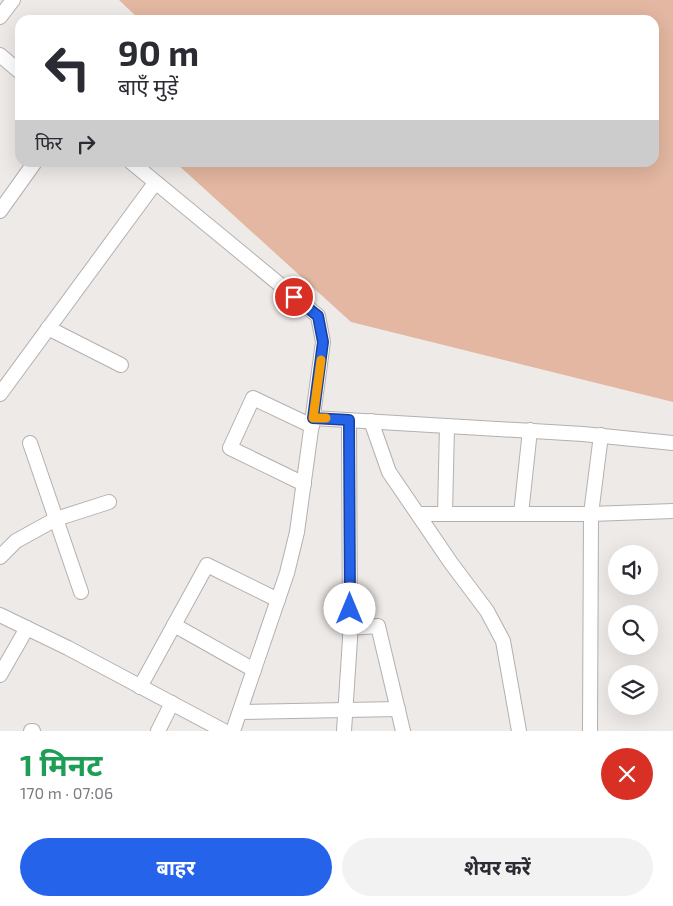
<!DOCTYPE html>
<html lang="hi">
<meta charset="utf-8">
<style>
:root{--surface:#fff;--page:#f2f2f3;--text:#2b2b33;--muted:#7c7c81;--accent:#2563eb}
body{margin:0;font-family:"Exo 2","Noto Sans Devanagari",sans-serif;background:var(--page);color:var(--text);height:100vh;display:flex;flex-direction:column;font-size:19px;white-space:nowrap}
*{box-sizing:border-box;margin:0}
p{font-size:16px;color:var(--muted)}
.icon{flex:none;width:28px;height:28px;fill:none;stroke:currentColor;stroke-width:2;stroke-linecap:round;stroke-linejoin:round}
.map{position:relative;height:731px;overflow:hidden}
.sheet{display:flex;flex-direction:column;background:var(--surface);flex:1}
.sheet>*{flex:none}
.banner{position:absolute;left:15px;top:15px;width:644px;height:152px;border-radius:15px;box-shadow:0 5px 20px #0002;background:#fff;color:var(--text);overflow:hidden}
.controls{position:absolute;left:608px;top:545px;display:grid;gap:10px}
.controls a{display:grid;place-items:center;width:50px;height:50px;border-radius:50%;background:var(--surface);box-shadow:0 5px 20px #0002;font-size:25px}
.pin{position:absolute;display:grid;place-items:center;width:42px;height:42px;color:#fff;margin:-21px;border:2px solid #fff;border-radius:50%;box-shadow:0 1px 5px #0007}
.me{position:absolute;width:55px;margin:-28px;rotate:0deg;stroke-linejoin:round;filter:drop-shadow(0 0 4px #0008)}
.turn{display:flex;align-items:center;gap:18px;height:105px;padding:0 20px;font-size:22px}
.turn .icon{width:65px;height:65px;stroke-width:2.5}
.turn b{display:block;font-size:35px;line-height:42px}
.then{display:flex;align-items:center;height:48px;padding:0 20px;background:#0003;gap:10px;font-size:19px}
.round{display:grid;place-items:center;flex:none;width:52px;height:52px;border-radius:26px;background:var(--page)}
.headline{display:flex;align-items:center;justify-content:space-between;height:85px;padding:0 20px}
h1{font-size:30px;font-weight:700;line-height:38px;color:#1e9e55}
.primary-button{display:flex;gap:10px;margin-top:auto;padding:10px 20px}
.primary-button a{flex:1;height:58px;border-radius:30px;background:var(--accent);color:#fff;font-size:20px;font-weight:700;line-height:58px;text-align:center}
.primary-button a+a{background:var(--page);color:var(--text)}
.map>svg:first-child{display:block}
.green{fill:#e3b7a1}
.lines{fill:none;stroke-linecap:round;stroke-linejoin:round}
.street-casing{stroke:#b4b0af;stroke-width:16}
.street{stroke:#fff;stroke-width:14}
.route-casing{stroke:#184099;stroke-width:12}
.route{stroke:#2563eb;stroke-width:9}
.slow{stroke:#f59e0b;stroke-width:9}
</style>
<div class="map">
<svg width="673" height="731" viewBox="0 0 673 731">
<rect width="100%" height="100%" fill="#eeeae8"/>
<!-- green -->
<polygon class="green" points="119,0 673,0 673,402 351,322 176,163 654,162 654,20 140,20"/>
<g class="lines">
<defs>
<g id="street">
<polyline points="0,17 13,0"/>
<polyline points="0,55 20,72"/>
<polyline points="131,162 318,316 323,342 297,532 287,573 233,731"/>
<polyline points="0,211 35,162"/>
<polyline points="48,328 121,365"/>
<polyline points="0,394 155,183"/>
<polyline points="313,418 583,434 673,443"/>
<polyline points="371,421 389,472 451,563 487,611 503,641 519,731"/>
<polyline points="30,443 81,592"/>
<polyline points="304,484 230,448 253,398 312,426"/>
<polyline points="418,514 591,514 673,511"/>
<polyline points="445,514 447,426"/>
<polyline points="521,514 530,430"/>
<polyline points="0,557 16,541 56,519 109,502"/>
<polyline points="0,615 68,648 224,731"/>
<polyline points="174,625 254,670"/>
<polyline points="350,628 378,626 403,731"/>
<polyline points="0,675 27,628"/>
<polyline points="140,687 207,565 278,600"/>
<polyline points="240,712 398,709"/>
<polyline points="31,731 33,731"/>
<polyline points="158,731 172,703"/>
<polyline points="344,731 350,639 349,420"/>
<polyline points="590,731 591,514 601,435"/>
</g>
</defs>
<!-- street casing -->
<use href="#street" class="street-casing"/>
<!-- street -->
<use href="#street" class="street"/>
</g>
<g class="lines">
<defs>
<polyline id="route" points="294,297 318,316 323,342 313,418 349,420 350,609"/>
</defs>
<!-- route casing -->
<use href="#route" class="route-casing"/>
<!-- route -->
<use href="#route" class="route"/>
<!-- slow -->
<polyline class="slow" points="321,360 313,418 326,418"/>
</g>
</svg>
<div class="controls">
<a><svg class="icon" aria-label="sound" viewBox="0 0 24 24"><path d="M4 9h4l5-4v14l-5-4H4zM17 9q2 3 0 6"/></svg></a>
<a><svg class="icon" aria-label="search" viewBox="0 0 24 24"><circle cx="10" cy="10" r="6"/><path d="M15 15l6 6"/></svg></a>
<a><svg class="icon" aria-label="layers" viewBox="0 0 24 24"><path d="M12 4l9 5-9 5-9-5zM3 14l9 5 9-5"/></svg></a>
</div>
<div class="pin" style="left:294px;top:297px;background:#d93025"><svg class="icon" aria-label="arrive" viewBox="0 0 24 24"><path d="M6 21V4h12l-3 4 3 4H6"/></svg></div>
<svg class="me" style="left:350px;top:609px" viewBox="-20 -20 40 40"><circle r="19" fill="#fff"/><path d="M0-13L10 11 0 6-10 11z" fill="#2563eb"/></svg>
<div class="banner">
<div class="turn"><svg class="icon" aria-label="left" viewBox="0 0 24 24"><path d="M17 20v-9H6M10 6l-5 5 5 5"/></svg><div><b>90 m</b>बाएँ मुड़ें</div></div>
<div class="then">फिर<svg class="icon" aria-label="right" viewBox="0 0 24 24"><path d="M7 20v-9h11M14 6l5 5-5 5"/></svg></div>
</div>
</div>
<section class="sheet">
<div class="headline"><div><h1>1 मिनट</h1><p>170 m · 07:06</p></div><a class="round" style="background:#d93025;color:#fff"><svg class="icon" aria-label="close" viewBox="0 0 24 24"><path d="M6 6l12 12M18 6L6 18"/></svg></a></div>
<div class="primary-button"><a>बाहर</a><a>शेयर करें</a></div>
</section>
